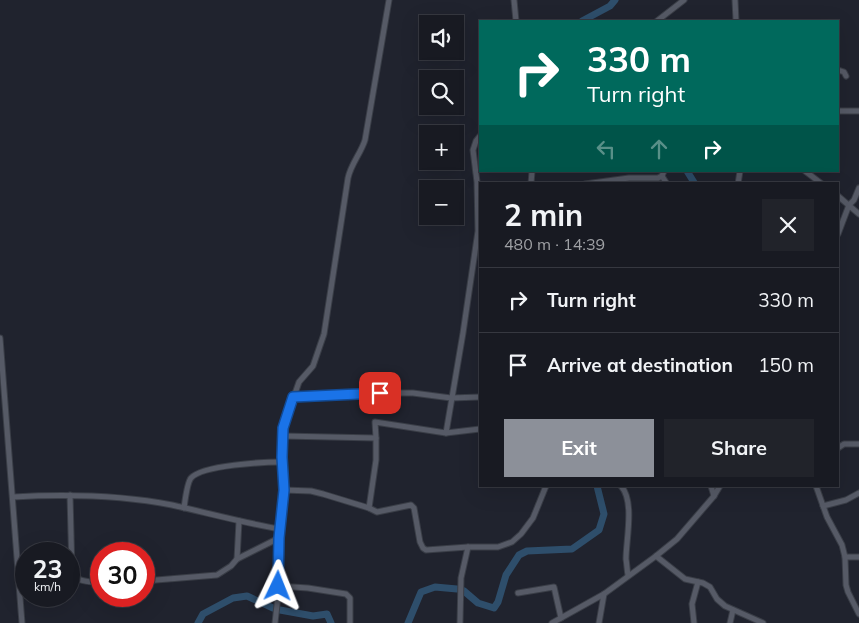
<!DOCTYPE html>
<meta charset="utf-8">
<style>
:root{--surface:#181a22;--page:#21232a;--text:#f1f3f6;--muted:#9fa1a5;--line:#363840;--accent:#8c9099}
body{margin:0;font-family:Mulish,sans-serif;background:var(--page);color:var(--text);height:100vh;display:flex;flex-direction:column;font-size:19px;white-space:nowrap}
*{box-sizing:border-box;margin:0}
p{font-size:16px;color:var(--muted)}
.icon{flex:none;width:28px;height:28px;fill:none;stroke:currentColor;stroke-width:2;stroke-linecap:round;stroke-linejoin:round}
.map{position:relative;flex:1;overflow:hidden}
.drawer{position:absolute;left:479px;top:182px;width:360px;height:305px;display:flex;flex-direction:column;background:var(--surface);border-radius:0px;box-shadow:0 5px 20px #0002,0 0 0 1px var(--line)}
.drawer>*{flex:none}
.top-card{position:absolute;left:479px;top:20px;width:360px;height:152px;border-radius:0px;box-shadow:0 5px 20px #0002,0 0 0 1px var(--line);background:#00695c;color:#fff;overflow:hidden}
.fabs{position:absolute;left:419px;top:15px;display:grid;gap:10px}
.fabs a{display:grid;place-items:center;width:45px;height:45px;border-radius:0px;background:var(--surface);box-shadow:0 5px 20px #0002,0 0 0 1px var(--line);font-size:25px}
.speed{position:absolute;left:15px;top:542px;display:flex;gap:10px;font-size:25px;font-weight:700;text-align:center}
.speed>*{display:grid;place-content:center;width:65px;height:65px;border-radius:50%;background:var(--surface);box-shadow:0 5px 20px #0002,0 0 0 1px var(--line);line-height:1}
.speed small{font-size:12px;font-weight:400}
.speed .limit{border:8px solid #d22;background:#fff;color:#111}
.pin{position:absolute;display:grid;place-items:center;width:42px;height:42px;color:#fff;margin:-21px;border-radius:10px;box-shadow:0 2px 8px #0006}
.me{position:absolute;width:55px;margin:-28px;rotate:2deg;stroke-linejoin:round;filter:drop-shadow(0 0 4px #0008)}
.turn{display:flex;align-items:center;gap:18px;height:105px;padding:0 25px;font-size:22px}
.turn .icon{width:65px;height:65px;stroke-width:2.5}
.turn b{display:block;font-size:35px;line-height:42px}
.lanes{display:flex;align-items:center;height:48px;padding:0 25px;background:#0003;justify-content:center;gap:25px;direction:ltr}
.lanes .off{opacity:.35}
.round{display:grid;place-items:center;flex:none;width:52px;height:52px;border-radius:0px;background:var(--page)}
.head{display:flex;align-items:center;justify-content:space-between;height:85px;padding:0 25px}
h1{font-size:30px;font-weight:700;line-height:38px}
.primary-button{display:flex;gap:10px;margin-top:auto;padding:10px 25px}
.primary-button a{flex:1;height:58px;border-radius:0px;background:var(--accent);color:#fff;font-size:20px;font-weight:700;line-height:58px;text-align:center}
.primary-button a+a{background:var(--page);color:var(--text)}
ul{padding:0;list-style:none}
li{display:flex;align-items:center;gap:15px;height:65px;padding:0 25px;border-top:1px solid var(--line)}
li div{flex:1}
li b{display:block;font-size:19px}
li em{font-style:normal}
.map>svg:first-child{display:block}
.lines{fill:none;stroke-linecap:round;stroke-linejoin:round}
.river{stroke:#2e4e6b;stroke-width:7}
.minor-casing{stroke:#3a3e47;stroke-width:7}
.minor{stroke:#565a66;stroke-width:5}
.route-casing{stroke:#114b97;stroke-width:12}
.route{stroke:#1a73e8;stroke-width:9}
</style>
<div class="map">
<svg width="859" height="623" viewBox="0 0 859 623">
<rect width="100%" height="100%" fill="#20232e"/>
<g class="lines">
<!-- river -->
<g class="river">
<polyline points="582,21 610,6 615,0"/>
<polyline points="687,171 695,184"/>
<polyline points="464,591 478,603 494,608 498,602 506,575 519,555 527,551 572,549 599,530 604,514 597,486"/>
<polyline points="280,610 313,616 327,614 331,623"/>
<polyline points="198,623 203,614 233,598 247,596 273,608"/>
<polyline points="408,623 421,592 435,587 457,589"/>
</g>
<defs>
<g id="minor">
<polyline points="514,0 516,21"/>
<polyline points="735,0 736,21"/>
<polyline points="657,21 684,0"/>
<polyline points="838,70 844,72 846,76"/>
<polyline points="838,111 859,111"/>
<polyline points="805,171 822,184"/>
<polyline points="662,176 667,184"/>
<polyline points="531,184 532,171"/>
<polyline points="585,184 629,178 658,178 662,176 664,171"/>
<polyline points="738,184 740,171"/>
<polyline points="838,196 859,214"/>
<polyline points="838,234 849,205 854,200 859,188"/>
<polyline points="0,338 22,623"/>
<polyline points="293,397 393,393 413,393 451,398 480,397"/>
<polyline points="446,433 463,333 478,231 477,182 473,150 476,141 480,136"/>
<polyline points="283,436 376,438 376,460 369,508"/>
<polyline points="376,438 375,422 446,433 480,429"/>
<polyline points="838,448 844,444 859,444"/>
<path d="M621,486C635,501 626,540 626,559C627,565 627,570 628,575"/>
<polyline points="711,486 714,496"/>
<polyline points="816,486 827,517 842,545 845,557 846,585 848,592 859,614"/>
<polyline points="284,490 311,491 323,494 369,508 377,512 411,505 414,508 420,542 423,548 426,550 468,547 498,547 512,542 521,534 533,518 546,486"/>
<path d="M70,495L72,573C78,583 91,581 101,583"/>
<path d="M13,497C66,494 120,495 172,505C208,513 244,523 280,529"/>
<polyline points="823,506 846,500 859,493"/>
<path d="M184,508C185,501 187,483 191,478C202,465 265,462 282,462"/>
<polyline points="656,556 685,579 703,583 710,587 717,599 725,606 763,623"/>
<polyline points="845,557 859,557"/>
<polyline points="237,559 239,521"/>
<polyline points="144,581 217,575 231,566 237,559 279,538"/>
<polyline points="278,586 308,588 346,594 350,598 350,623"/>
<polyline points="518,593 554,587 561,618"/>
<path d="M275,623L278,596L279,538L284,490L282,457L283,428L299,382L313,366L324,334L348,178C351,164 361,153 365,140L389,0"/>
<polyline points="460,623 461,578 468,547"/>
<polyline points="552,623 604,594 656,556 677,539 714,496 720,486"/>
<polyline points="599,623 604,594"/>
<polyline points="694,623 692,604 698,582"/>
<polyline points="730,623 733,610"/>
</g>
</defs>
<!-- minor casing -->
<use href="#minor" class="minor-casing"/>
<!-- minor -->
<use href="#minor" class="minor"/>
</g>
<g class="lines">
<defs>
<polyline id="route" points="278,586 279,538 284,490 282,457 283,428 293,397 380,393"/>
</defs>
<!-- route casing -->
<use href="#route" class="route-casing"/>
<!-- route -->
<use href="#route" class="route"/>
</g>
</svg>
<div class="fabs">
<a><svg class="icon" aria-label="sound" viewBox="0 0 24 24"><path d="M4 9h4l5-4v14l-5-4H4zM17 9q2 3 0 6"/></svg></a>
<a><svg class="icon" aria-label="search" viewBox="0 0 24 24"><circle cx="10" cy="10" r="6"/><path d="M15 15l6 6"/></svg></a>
<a>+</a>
<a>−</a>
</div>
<div class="speed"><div>23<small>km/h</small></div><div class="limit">30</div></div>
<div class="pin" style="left:380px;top:393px;background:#d93025"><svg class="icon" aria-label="arrive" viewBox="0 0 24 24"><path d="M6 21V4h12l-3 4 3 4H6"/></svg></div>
<svg class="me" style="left:278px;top:586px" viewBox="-20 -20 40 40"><path d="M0-17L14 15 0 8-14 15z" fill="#1a73e8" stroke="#fff" stroke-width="4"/></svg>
<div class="top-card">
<div class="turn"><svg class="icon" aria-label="right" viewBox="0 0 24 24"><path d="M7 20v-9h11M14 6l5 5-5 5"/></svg><div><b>330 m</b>Turn right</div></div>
<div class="lanes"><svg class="icon off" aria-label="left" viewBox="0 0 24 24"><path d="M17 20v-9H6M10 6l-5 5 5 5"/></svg><svg class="icon off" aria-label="ahead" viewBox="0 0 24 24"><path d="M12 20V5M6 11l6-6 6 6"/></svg><svg class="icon" aria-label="right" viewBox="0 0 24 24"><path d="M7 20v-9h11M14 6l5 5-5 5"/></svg></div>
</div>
<section class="drawer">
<div class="head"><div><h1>2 min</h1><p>480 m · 14:39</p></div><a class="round"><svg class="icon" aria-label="close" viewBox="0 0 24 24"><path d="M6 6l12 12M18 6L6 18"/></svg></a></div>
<ul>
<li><svg class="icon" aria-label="right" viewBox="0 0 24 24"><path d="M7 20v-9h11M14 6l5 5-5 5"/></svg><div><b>Turn right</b></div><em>330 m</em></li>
<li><svg class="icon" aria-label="arrive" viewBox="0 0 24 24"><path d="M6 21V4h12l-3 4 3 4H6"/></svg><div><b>Arrive at destination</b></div><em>150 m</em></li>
</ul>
<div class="primary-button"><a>Exit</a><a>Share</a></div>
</section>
</div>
